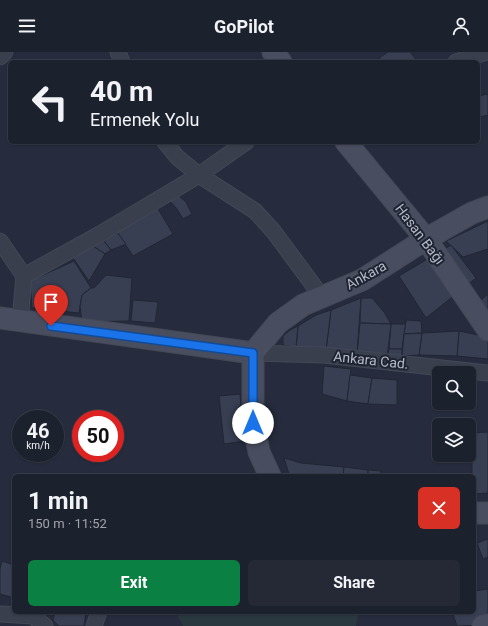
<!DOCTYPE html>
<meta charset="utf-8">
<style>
:root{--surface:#1c212e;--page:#252936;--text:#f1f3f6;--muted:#a0a3aa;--line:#3a3e4a;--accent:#0b8043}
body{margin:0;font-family:Roboto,sans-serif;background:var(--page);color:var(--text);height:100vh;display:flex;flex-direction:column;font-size:15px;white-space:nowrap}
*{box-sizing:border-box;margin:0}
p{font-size:13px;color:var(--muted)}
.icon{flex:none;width:22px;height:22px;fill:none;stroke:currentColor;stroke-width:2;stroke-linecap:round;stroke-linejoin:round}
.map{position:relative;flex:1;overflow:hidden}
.drawer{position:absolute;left:12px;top:422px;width:464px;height:140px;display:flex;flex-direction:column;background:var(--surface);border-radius:6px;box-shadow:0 1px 3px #0004,0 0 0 1px var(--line)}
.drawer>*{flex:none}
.banner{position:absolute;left:8px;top:8px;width:472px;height:84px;border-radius:6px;box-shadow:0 1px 3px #0004,0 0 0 1px var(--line);background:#1c212e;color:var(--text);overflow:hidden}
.tools{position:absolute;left:432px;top:314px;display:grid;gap:8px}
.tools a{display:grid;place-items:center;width:44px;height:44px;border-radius:6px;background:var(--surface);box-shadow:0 1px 3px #0004,0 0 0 1px var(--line);font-size:20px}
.speed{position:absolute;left:12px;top:358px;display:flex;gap:8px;font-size:20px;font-weight:700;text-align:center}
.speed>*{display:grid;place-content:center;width:52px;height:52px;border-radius:50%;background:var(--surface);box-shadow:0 1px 3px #0004,0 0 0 1px var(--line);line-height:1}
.speed small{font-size:10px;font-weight:400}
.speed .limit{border:6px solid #d22;background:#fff;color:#111}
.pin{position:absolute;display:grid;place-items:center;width:34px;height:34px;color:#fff;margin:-41px -17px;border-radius:50% 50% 50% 0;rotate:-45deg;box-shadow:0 0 4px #0007}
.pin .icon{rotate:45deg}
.me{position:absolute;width:44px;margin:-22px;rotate:0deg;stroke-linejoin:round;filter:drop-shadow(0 0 3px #0008)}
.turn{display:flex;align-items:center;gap:14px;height:84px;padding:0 16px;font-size:18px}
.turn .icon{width:52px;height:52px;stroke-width:2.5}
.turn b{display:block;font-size:28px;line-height:34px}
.round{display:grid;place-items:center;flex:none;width:42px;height:42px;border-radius:6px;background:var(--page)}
.summary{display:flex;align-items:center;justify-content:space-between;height:68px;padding:0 16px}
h1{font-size:24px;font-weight:700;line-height:30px}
.button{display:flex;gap:8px;margin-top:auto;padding:8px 16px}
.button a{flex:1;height:46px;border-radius:6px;background:var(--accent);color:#fff;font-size:16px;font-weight:700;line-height:46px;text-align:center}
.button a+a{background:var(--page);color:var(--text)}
header{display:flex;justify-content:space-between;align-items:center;height:52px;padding:0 16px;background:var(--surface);font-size:18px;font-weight:700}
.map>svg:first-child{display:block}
.green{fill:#28383e}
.building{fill:#393f53;stroke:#212634}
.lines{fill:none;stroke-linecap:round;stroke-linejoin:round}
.street-casing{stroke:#434856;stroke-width:17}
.secondary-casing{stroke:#434856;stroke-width:23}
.street{stroke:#3a3f4d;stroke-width:15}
.secondary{stroke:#494d60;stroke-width:21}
.route-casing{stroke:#114b97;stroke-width:10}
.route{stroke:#1a73e8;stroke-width:7}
.labels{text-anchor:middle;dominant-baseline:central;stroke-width:4;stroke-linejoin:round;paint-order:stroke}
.street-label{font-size:14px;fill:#b6bac8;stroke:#1f2432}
</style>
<header><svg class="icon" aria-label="menu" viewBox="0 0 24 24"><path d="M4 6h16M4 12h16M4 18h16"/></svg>GoPilot<svg class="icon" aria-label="person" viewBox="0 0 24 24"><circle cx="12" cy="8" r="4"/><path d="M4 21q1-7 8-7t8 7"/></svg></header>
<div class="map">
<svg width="488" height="574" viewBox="0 0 488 574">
<rect width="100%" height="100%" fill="#262c3d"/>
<!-- green -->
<polygon class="green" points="175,560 359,560 356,574 183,574"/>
<!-- building -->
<g class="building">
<polygon points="388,0 410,0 418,10 382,10 379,6"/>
<polygon points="488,42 488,63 480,65 478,54 478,44"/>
<polygon points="178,143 186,150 192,162 183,167 177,157 169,148"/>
<polygon points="157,155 173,182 133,204 117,180"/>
<polygon points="488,169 488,197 463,205 446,189"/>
<polygon points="117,180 126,192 111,198 104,189"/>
<polygon points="104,189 111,198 105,202 93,194"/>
<polygon points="451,193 476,226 426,266 399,224"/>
<polygon points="93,194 105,202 89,229 73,206 83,199"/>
<polygon points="74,209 91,236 82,243 79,261 32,256 30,229"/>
<polygon points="106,223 132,226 129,269 82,270 80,254 82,243 91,236 94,236"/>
<polygon points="488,242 488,280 469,258"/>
<polygon points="361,246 357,302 326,298 331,258"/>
<polygon points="361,246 372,246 384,260 391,272 360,271"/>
<polygon points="133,248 158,250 155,271 131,269"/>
<polygon points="331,258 326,298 296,295 298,274 316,263"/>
<polygon points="406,268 421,269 422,281 404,282"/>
<polygon points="406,268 404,282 402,297 389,297 391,272 405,272"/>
<polygon points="360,271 391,272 387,306 357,302"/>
<polygon points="298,274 296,295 283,293 283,284 290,278"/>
<polygon points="459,279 488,285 488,307 457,304"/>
<polygon points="459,279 457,304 419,303 422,281"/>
<polygon points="422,281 419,303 402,304 404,282"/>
<polygon points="389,297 402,297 402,304 387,306"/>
<polygon points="324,314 351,317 347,349 322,342"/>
<polygon points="350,323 372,326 368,352 347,349"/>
<polygon points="372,326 397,328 397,353 368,352"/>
<polygon points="240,342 244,389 224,392 219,344"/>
<polygon points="488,380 488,441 474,442 474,424 472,424 472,381"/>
<polygon points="284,406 301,411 344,415 343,424 292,424 289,422"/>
<polygon points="344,415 368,418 368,424 343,424"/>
<polygon points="368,418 381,419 381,424 368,424"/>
<polygon points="488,487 488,505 483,507 477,491"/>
<polygon points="2,509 14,513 14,546 0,542 0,517"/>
<polygon points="488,537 488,573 457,574 453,562 454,560 474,560 474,539"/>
<polygon points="55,560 86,560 84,574 59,574 53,568"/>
</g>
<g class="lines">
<defs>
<g id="street">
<polyline points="118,0 122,10"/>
<polyline points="0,5 5,0"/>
<polyline points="456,10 487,0"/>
<polyline points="165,90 177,105 199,123 255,159 274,180 322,245"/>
<polyline points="0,189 24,224"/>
<polyline points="20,269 24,224 100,182 199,123 246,90"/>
<polyline points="253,301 324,303 488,321"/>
<polyline points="0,562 33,564 45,574"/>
<polyline points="94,574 99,560"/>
</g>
<g id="secondary">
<polyline points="273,0 281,10"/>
<polyline points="346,90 426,187 488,278"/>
<polyline points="0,266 253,301"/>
<polyline points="253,301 278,271 303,253 362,228 426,187 472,161 488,155"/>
<polyline points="253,301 253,371 259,400 270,424"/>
<polyline points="474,461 488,461"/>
<polyline points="483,574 488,573"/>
</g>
</defs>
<!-- street casing -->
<use href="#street" class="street-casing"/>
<!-- secondary casing -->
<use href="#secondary" class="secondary-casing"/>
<!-- street -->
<use href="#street" class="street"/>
<!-- secondary -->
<use href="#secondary" class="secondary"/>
</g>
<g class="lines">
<defs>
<polyline id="route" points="51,274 253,301 253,371"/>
</defs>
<!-- route casing -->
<use href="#route" class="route-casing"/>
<!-- route -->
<use href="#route" class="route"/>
</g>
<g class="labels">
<!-- street labels -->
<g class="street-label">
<text transform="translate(420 182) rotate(53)">Hasan Bağı</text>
<text transform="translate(366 223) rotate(-29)">Ankara</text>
<text transform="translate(371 308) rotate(6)">Ankara Cad.</text>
</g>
</g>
</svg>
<div class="tools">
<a><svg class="icon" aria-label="search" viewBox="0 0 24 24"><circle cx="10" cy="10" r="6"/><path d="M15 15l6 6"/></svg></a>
<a><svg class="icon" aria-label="layers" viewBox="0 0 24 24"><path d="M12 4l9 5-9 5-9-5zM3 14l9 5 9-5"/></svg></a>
</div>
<div class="speed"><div>46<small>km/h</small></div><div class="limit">50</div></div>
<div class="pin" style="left:51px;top:274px;background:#d93025"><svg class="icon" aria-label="arrive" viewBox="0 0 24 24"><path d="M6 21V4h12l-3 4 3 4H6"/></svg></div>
<svg class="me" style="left:253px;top:371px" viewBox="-20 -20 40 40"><circle r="19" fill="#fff"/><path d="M0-13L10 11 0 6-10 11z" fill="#1a73e8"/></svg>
<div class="banner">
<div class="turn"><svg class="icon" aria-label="left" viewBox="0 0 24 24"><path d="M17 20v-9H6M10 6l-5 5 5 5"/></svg><div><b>40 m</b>Ermenek Yolu</div></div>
</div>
<section class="drawer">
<div class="summary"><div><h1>1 min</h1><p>150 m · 11:52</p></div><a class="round" style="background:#d93025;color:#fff"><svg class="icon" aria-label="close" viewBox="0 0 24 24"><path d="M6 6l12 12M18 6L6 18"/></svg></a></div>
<div class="button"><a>Exit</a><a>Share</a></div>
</section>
</div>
